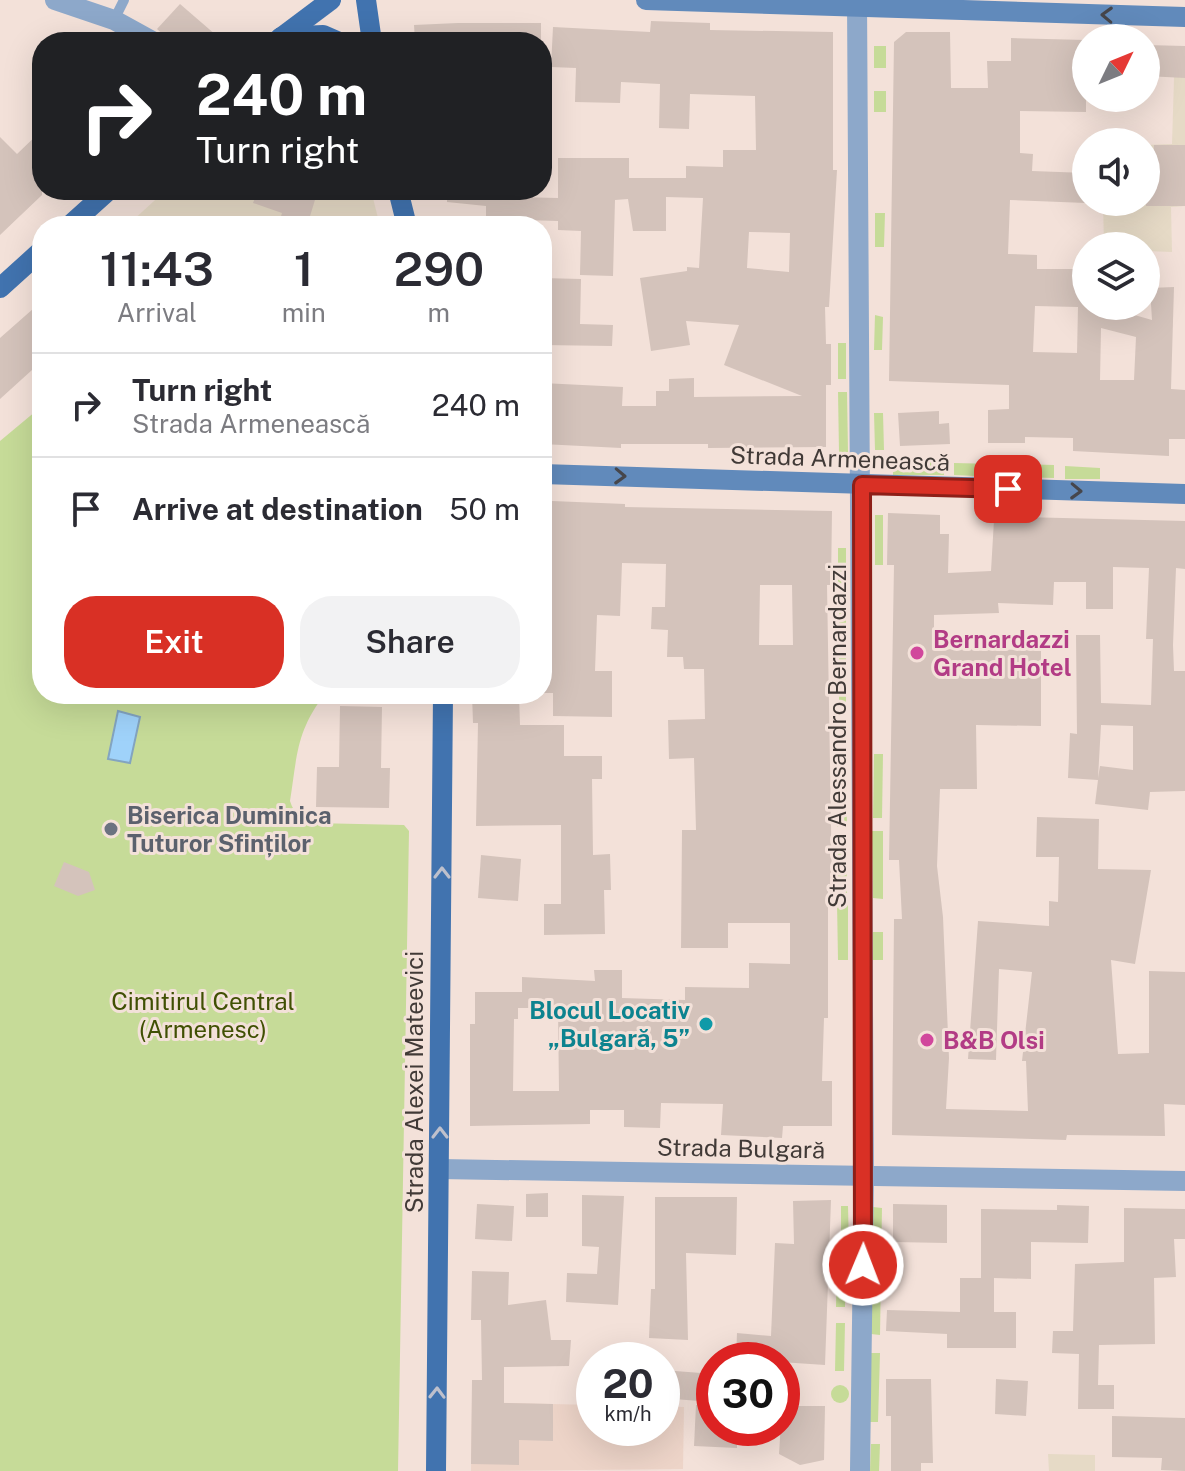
<!DOCTYPE html>
<meta charset="utf-8">
<style>
:root{--surface:#fff;--page:#f2f2f3;--text:#2b2b33;--muted:#7c7c81;--line:#e1e1e2;--accent:#d93025}
body{margin:0;font-family:"Public Sans",sans-serif;background:var(--page);color:var(--text);height:100vh;display:flex;flex-direction:column;font-size:30px;white-space:nowrap}
*{box-sizing:border-box;margin:0}
p{font-size:26px;color:var(--muted)}
.icon{flex:none;width:44px;height:44px;fill:none;stroke:currentColor;stroke-width:2;stroke-linecap:round;stroke-linejoin:round}
.map{position:relative;flex:1;overflow:hidden}
.side{position:absolute;left:32px;top:216px;width:520px;height:488px;display:flex;flex-direction:column;background:var(--surface);border-radius:32px;box-shadow:0 8px 32px #0002}
.side>*{flex:none}
.banner{position:absolute;left:32px;top:32px;width:520px;height:168px;border-radius:32px;box-shadow:0 8px 32px #0002;background:#202124;color:#fff;overflow:hidden}
.needle{width:52px;rotate:47deg}
.buttons{position:absolute;left:1072px;top:24px;display:grid;gap:16px}
.buttons a{display:grid;place-items:center;width:88px;height:88px;border-radius:50%;background:var(--surface);box-shadow:0 8px 32px #0002;font-size:40px}
.speed{position:absolute;left:576px;top:1342px;display:flex;gap:16px;font-size:40px;font-weight:700;text-align:center}
.speed>*{display:grid;place-content:center;width:104px;height:104px;border-radius:50%;background:var(--surface);box-shadow:0 8px 32px #0002;line-height:1}
.speed small{font-size:20px;font-weight:400}
.speed .limit{border:12px solid #d22;background:#fff;color:#111}
.pin{position:absolute;display:grid;place-items:center;width:68px;height:68px;color:#fff;margin:-34px;border-radius:16px;box-shadow:0 4px 12px #0006}
.me{position:absolute;width:88px;margin:-44px;rotate:1deg;stroke-linejoin:round;filter:drop-shadow(0 0 6px #0008)}
.turn{display:flex;align-items:center;gap:28px;height:168px;padding:0 32px;font-size:36px}
.turn .icon{width:104px;height:104px;stroke-width:2.5}
.turn b{display:block;font-size:56px;line-height:68px}
.eta{display:flex;justify-content:space-evenly;align-items:center;height:136px;text-align:center}
.eta b{font-size:48px;font-weight:600;line-height:56px}
.action{display:flex;gap:16px;margin-top:auto;padding:16px 32px}
.action a{flex:1;height:92px;border-radius:32px;background:var(--accent);color:#fff;font-size:32px;font-weight:600;line-height:92px;text-align:center}
.action a+a{background:var(--page);color:var(--text)}
ul{padding:0;list-style:none}
li{display:flex;align-items:center;gap:24px;height:104px;padding:0 32px;border-top:2px solid var(--line)}
li div{flex:1}
li b{display:block;font-size:30px}
li em{font-style:normal}
.map>svg:first-child{display:block}
.built{fill:#edd4c8}
.education{fill:#e6dac6}
.green{fill:#c6db98}
.water{fill:#9fd2fa;stroke:#83a4c0;stroke-width:2}
.building{fill:#d4c3bb;fill-rule:evenodd}
.lines{fill:none;stroke-linecap:round;stroke-linejoin:round}
.lane{stroke:#8da8ca;stroke-width:10}
.street{stroke:#8da8ca;stroke-width:20}
.secondary{stroke:#618abb;stroke-width:20}
.primary{stroke:#4173af;stroke-width:20}
.oneway{stroke:#46464b}
.oneway2{stroke:#bec0cc}
.route-casing{stroke:#8d1f18;stroke-width:20}
.route{stroke:#d93025;stroke-width:14}
.hotel-dot{fill:#d1479c;stroke:#f3e1d9;stroke-width:3}
.worship-dot{fill:#6b7280;stroke:#f3e1d9;stroke-width:3}
.culture-dot{fill:#0f9aa8;stroke:#f3e1d9;stroke-width:3}
.labels{text-anchor:middle;dominant-baseline:central;stroke-width:6;stroke-linejoin:round;paint-order:stroke}
.street-label{font-size:24px;fill:#413a37;stroke:#f3e1d9}
.hotel-label{font-size:24px;font-weight:bold;fill:#b23c85;stroke:#f3e1d9;text-anchor:start}
.worship-label{font-size:24px;font-weight:bold;fill:#5b616d;stroke:#f3e1d9;text-anchor:start}
.park-label{font-size:24px;fill:#405003;stroke:#f3e1d9}
.culture-label{font-size:24px;font-weight:bold;fill:#0d838f;stroke:#f3e1d9;text-anchor:end}
</style>
<div class="map">
<svg width="1185" height="1471" viewBox="0 0 1185 1471">
<rect width="100%" height="100%" fill="#f3e1d9"/>
<!-- built -->
<polygon class="built" points="472,1402 594,1405 594,1428 662,1428 662,1406 684,1407 683,1469 471,1471"/>
<!-- education -->
<g class="education">
<polygon points="1175,46 1185,46 1185,206 1171,207 1172,252 1146,251 1146,246 1104,246 1103,202 1146,202 1146,145 1172,144"/>
<polygon points="166,190 371,190 380,226 134,226 131,222"/>
<polygon points="1048,1454 1095,1455 1095,1471 1049,1471"/>
</g>
<!-- green -->
<g class="green">
<rect x="874" y="46" width="12" height="22"/>
<rect x="874" y="91" width="12" height="21"/>
<polygon points="875,213 885,213 884,247 875,247"/>
<polygon points="875,315 883,317 882,350 874,350"/>
<rect x="838" y="343" width="8" height="36"/>
<polygon points="838,392 847,392 848,452 839,452"/>
<path d="M42,406V694H325C296,731 297,757 290,801C294,814 301,818 313,823L404,825L409,831L398,1471H0V441Z"/>
<polygon points="874,413 883,413 884,450 875,450"/>
<polygon points="893,461 944,462 944,475 893,475"/>
<polygon points="954,463 997,464 997,477 954,475"/>
<polygon points="1012,464 1054,465 1054,478 1012,477"/>
<polygon points="1065,466 1100,468 1100,479 1065,479"/>
<rect x="875" y="515" width="8" height="50"/>
<rect x="838" y="548" width="8" height="36"/>
<rect x="839" y="601" width="7" height="105"/>
<polygon points="874,754 883,754 882,818 873,818"/>
<polygon points="837,777 846,777 847,827 837,827"/>
<polygon points="872,831 883,831 883,899 873,898"/>
<polygon points="836,837 846,837 847,893 836,892"/>
<polygon points="837,902 848,903 848,960 838,960"/>
<rect x="873" y="932" width="10" height="28"/>
<polygon points="841,1206 848,1206 849,1247 841,1247"/>
<polygon points="873,1207 882,1208 881,1264 872,1264"/>
<polygon points="837,1259 846,1259 845,1307 836,1307"/>
<polygon points="873,1273 881,1273 880,1335 871,1334"/>
<polygon points="836,1323 845,1323 844,1371 835,1371"/>
<polygon points="871,1353 880,1353 878,1422 870,1422"/>
<circle cx="840" cy="1394" r="9"/>
<polygon points="871,1444 880,1444 879,1471 870,1471"/>
</g>
<!-- water -->
<polygon class="water" points="118,711 140,717 130,763 108,759"/>
<!-- building -->
<g class="building">
<polygon points="180,4 224,42 173,42 166,37 157,29"/>
<path d="M651,21L710,23V30L833,32V170H837L829,307H825L826,344H831V385H826V447L708,448V444H621V448L542,444V383L623,387L622,406H656V391H669V379L694,378V397L802,396L724,365L739,325L686,321L690,345L651,351L640,278L687,271V267L699,268L703,198L666,197V231H633L628,199L615,200L613,276L580,275L581,231L558,230V221L486,219V206L447,202V190H515V197L558,198V158H629V178H686V166L723,167V150H756L755,96L690,94L689,129L659,128L660,84L621,82L620,103L575,102L576,68L551,67L553,27L650,32ZM749,232L790,233L789,272L747,268Z"/>
<polygon points="458,23 541,23 541,42 415,42 414,25"/>
<path d="M906,32H950L951,88H988L987,61H1011V38L1086,40V112L1020,111V153L1033,154L1032,171L1086,173V203L1010,200L1008,254L1037,255V269H1086V306H1103L1152,320L1150,288L1174,287L1171,389L1185,390V439H1169V456L1073,451V438L1025,437V443H988V410L1009,409V385L889,381L894,42ZM1035,306L1078,307L1077,353L1033,352ZM1101,328L1136,337L1134,380H1100Z"/>
<polygon points="1146,45 1185,46 1185,78 1146,76"/>
<polygon points="42,130 42,195 0,235 0,137 17,154"/>
<polygon points="1154,145 1185,145 1185,206 1146,206 1146,177 1153,177"/>
<polygon points="258,190 318,190 307,226 278,226 282,213 253,203"/>
<polygon points="542,278 581,279 580,324 613,325 612,346 542,345"/>
<polygon points="42,301 42,381 32,370 0,399 0,338"/>
<polygon points="939,411 939,424 949,423 950,444 900,446 898,413"/>
<path d="M552,501L625,504V507L832,511L831,585H827L832,884H828V1018H824L822,1081H832V1126H783L782,1138L721,1135L723,1104L661,1103L660,1128L624,1127V1110H590V1124L470,1126V1024H475V992H522V977L595,981L594,970H622V998L685,1000V987L749,988V963L790,964V923H728V948H681L682,830H696L694,758L669,759L668,720L705,719L704,669H684L683,657H667L668,630L651,629L652,607H665L666,564L622,563L620,616L597,615L595,671H612V717L553,716V693H542V561H549L550,528L542,527V504H551ZM760,585H792L793,645H759ZM518,1008H558L559,1091H513L514,1019H518Z"/>
<path d="M888,513L940,515V534H949L948,573L991,571L994,520L1022,521V517L1185,521V569L1176,568L1173,645L1174,671H1185V791L1150,792L1148,810L1095,804L1098,780L1068,778L1070,733L1077,734L1076,635H1100L1101,703L1151,705L1153,639H1146L1149,568L1113,567V609H1086V582H1054L1053,605L998,603L999,613L934,615V649L1041,650V726L976,725L977,789H940L937,866L943,917L949,1058L946,1109L1028,1111L1026,1061H1022L1032,972L999,969L996,1060L968,1059L978,921L1049,926V901L1058,902L1059,857H1036L1037,817L1099,819L1098,869L1151,870L1135,964L1111,960L1118,1054L1149,1053V971L1185,972V1105L1164,1104L1165,1136L1067,1135L1066,1140L892,1135L894,919H902L899,860H889L894,565H887ZM1101,725L1133,726V770L1100,766L1098,778Z"/>
<polygon points="472,694 519,694 520,725 564,725 564,756 602,756 602,779 592,779 593,855 610,854 611,890 604,890 605,934 544,935 544,904 561,904 561,825 476,826 478,723 473,723"/>
<polygon points="340,706 382,707 381,768 390,768 389,808 316,807 317,767 339,767"/>
<polygon points="481,855 521,859 518,901 478,898"/>
<polygon points="64,862 89,872 95,890 78,896 54,886"/>
<polygon points="548,1193 548,1217 526,1217 526,1194"/>
<polygon points="582,1195 624,1196 618,1305 566,1302 567,1273 597,1274 599,1247 582,1246"/>
<polygon points="655,1197 737,1197 736,1255 686,1253 688,1340 649,1338 651,1289 655,1289"/>
<polygon points="831,1200 825,1365 736,1359 737,1333 771,1336 775,1243 794,1244 793,1201"/>
<polygon points="477,1204 514,1206 512,1241 475,1239"/>
<polygon points="893,1204 947,1205 947,1243 893,1242"/>
<polygon points="1057,1205 1089,1206 1088,1243 1031,1242 1031,1279 994,1278 994,1312 1016,1312 1016,1348 947,1348 947,1334 886,1331 887,1310 960,1312 960,1278 986,1278 981,1278 981,1209 1057,1210"/>
<polygon points="1124,1208 1185,1209 1185,1239 1174,1239 1176,1277 1154,1278 1155,1344 1099,1345 1098,1385 1114,1385 1114,1409 1078,1409 1079,1354 1052,1353 1053,1331 1073,1331 1075,1264 1124,1262"/>
<polygon points="472,1271 509,1272 508,1305 546,1300 551,1340 571,1340 569,1366 504,1367 504,1403 553,1404 553,1441 519,1440 519,1465 471,1464 472,1380 482,1380 481,1320 471,1320"/>
<polygon points="662,1370 701,1373 699,1401 662,1398"/>
<polygon points="886,1379 931,1379 933,1463 921,1463 921,1471 891,1471 891,1416 886,1416"/>
<polygon points="996,1379 1028,1381 1026,1416 995,1414"/>
<polygon points="696,1405 714,1405 714,1428 737,1428 737,1448 694,1446"/>
<polygon points="782,1406 825,1406 824,1460 800,1465 779,1454"/>
<polygon points="1112,1416 1185,1418 1185,1471 1161,1470 1162,1458 1112,1457"/>
</g>
<g class="lines">
<!-- lane -->
<polyline class="lane" points="114,20 124,0"/>
<!-- street -->
<g class="street">
<polyline points="55,0 114,20 154,42"/>
<polyline points="857,0 864,1176 860,1471"/>
<polyline points="440,1169 1185,1181"/>
</g>
<!-- secondary -->
<g class="secondary">
<polyline points="646,0 1185,17"/>
<polyline points="542,474 1185,494"/>
</g>
<!-- primary -->
<g class="primary">
<polyline points="366,0 372,42"/>
<polyline points="281,37 323,35 339,42"/>
<polyline points="275,42 331,0"/>
<polyline points="398,190 407,226"/>
<polyline points="69,226 109,190"/>
<polyline points="0,288 42,250"/>
<polyline points="436,1471 443,694"/>
</g>
</g>
<!-- one-way arrows -->
<defs><path id="oneway-chevron" d="M-2-3.5L2.5 0L-2 3.5" fill="none" stroke-width="1.6" stroke-linecap="round" stroke-linejoin="round" transform="scale(2)"/></defs>
<g class="oneway">
<use href="#oneway-chevron" transform="translate(1107 15) rotate(-178)"/>
<use href="#oneway-chevron" transform="translate(620 476) rotate(2)"/>
<use href="#oneway-chevron" transform="translate(1076 491) rotate(2)"/>
</g>
<g class="oneway2">
<use href="#oneway-chevron" transform="translate(442 873) rotate(-90)"/>
<use href="#oneway-chevron" transform="translate(440 1133) rotate(-90)"/>
<use href="#oneway-chevron" transform="translate(437 1393) rotate(-89)"/>
</g>
<g class="lines">
<defs>
<polyline id="route" points="863,1265 862,485 1008,489"/>
</defs>
<!-- route casing -->
<use href="#route" class="route-casing"/>
<!-- route -->
<use href="#route" class="route"/>
</g>
<!-- markers -->
<g class="hotel-dot">
<circle cx="917" cy="653" r="8"/>
<circle cx="927" cy="1040" r="8"/>
</g>
<circle class="worship-dot" cx="111" cy="829" r="8"/>
<circle class="culture-dot" cx="706" cy="1024" r="8"/>
<g class="labels">
<!-- street labels -->
<g class="street-label">
<text transform="translate(840 458) rotate(2)">Strada Armenească</text>
<text transform="translate(837 736) rotate(-90)">Strada Alessandro Bernardazzi</text>
<text transform="translate(414 1082) rotate(-90)">Strada Alexei Mateevici</text>
<text transform="translate(741 1148) rotate(1)">Strada Bulgară</text>
</g>
<!-- hotel labels -->
<g class="hotel-label">
<text x="933" y="639">Bernardazzi<tspan x="933" dy="28">Grand Hotel</tspan></text>
<text x="943" y="1040">B&amp;B Olsi</text>
</g>
<!-- worship labels -->
<g class="worship-label">
<text x="127" y="815">Biserica Duminica<tspan x="127" dy="28">Tuturor Sfinților</tspan></text>
</g>
<!-- park labels -->
<g class="park-label">
<text x="203" y="1001">Cimitirul Central<tspan x="203" dy="28">(Armenesc)</tspan></text>
</g>
<!-- culture labels -->
<g class="culture-label">
<text x="690" y="1010">Blocul Locativ<tspan x="690" dy="28">„Bulgară, 5”</tspan></text>
</g>
</g>
</svg>
<div class="buttons">
<a><svg class="needle" viewBox="-14 -14 28 28"><path d="M0-13l5 13h-10z" fill="#e53935"/><path d="M0 13l5-13h-10z" fill="#7c7c81"/></svg></a>
<a><svg class="icon" aria-label="sound" viewBox="0 0 24 24"><path d="M4 9h4l5-4v14l-5-4H4zM17 9q2 3 0 6"/></svg></a>
<a><svg class="icon" aria-label="layers" viewBox="0 0 24 24"><path d="M12 4l9 5-9 5-9-5zM3 14l9 5 9-5"/></svg></a>
</div>
<div class="speed"><div>20<small>km/h</small></div><div class="limit">30</div></div>
<div class="pin" style="left:1008px;top:489px;background:#d93025"><svg class="icon" aria-label="arrive" viewBox="0 0 24 24"><path d="M6 21V4h12l-3 4 3 4H6"/></svg></div>
<svg class="me" style="left:863px;top:1265px" viewBox="-20 -20 40 40"><circle r="17" fill="#d93025" stroke="#fff" stroke-width="3"/><path d="M0-11L8 9 0 5-8 9z" fill="#fff"/></svg>
<div class="banner">
<div class="turn"><svg class="icon" aria-label="right" viewBox="0 0 24 24"><path d="M7 20v-9h11M14 6l5 5-5 5"/></svg><div><b>240 m</b>Turn right</div></div>
</div>
<section class="side">
<div class="eta">
<div><b>11:43</b><p>Arrival</p></div>
<div><b>1</b><p>min</p></div>
<div><b>290</b><p>m</p></div>
</div>
<ul>
<li><svg class="icon" aria-label="right" viewBox="0 0 24 24"><path d="M7 20v-9h11M14 6l5 5-5 5"/></svg><div><b>Turn right</b><p>Strada Armenească</p></div><em>240 m</em></li>
<li><svg class="icon" aria-label="arrive" viewBox="0 0 24 24"><path d="M6 21V4h12l-3 4 3 4H6"/></svg><div><b>Arrive at destination</b></div><em>50 m</em></li>
</ul>
<div class="action"><a>Exit</a><a>Share</a></div>
</section>
</div>
